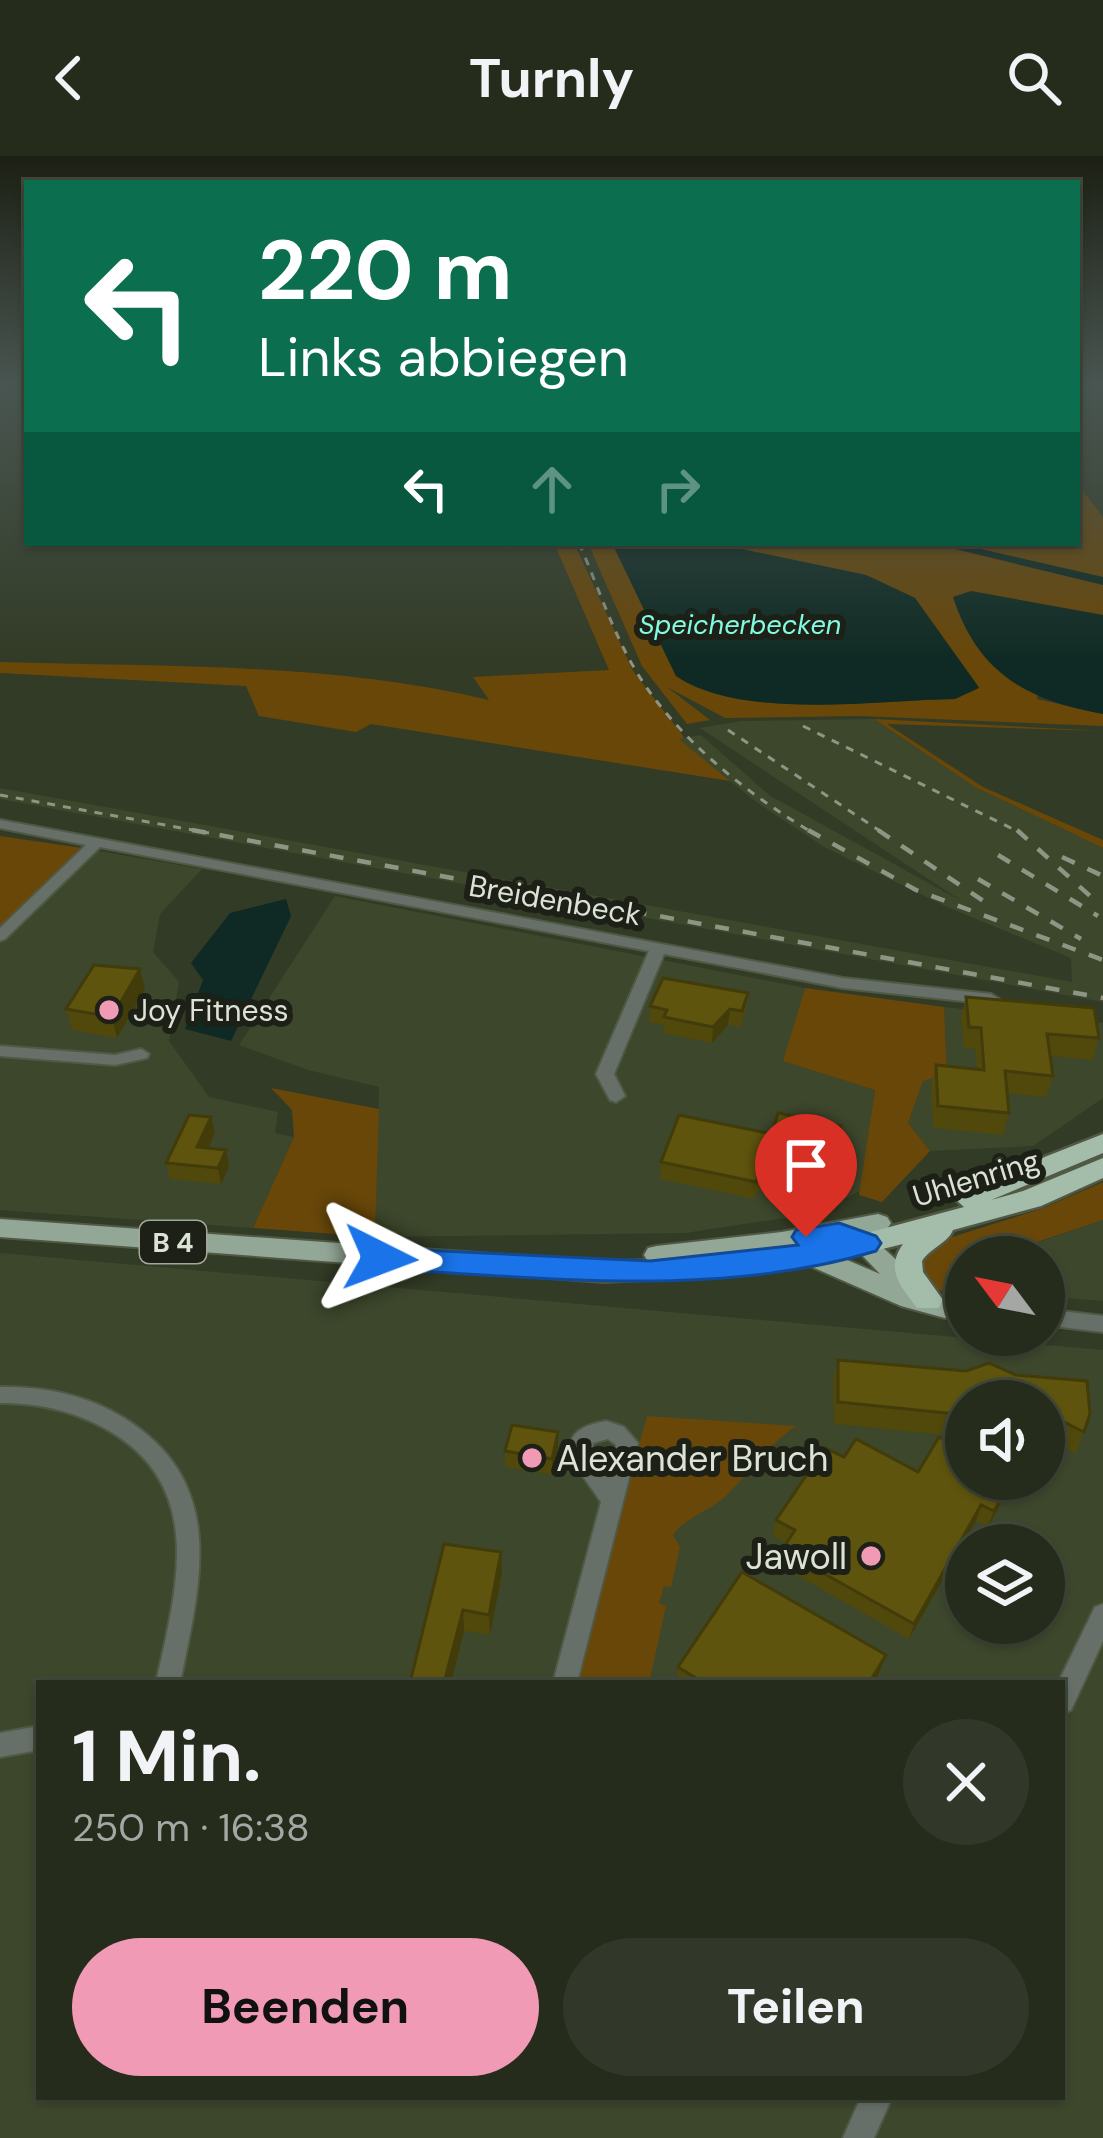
<!DOCTYPE html>
<html lang="de">
<meta charset="utf-8">
<style>
:root{--surface:#262c1c;--page:#323829;--text:#f1f3f6;--muted:#a4a7a3;--line:#42483b;--accent:#f09ab6}
body{margin:0;font-family:"DM Sans",sans-serif;background:var(--page);color:var(--text);height:100vh;display:flex;flex-direction:column;font-size:45px;white-space:nowrap}
*{box-sizing:border-box;margin:0}
p{font-size:39px;color:var(--muted)}
.icon{flex:none;width:66px;height:66px;fill:none;stroke:currentColor;stroke-width:2;stroke-linecap:round;stroke-linejoin:round}
.map{position:relative;flex:1;overflow:hidden}
.drawer{position:absolute;left:36px;top:1524px;width:1029px;height:420px;display:flex;flex-direction:column;background:var(--surface);border-radius:0px;box-shadow:0 3px 9px #0004,0 0 0 3px var(--line)}
.drawer>*{flex:none}
.hud{position:absolute;left:24px;top:24px;width:1056px;height:366px;border-radius:0px;box-shadow:0 3px 9px #0004,0 0 0 3px var(--line);background:#0b6e4f;color:#fff;overflow:hidden}
.needle{width:78px;rotate:302deg}
.controls{position:absolute;left:945px;top:1080px;display:grid;gap:24px}
.controls a{display:grid;place-items:center;width:120px;height:120px;border-radius:50%;background:var(--surface);box-shadow:0 3px 9px #0004,0 0 0 3px var(--line);font-size:60px}
.pin{position:absolute;display:grid;place-items:center;width:102px;height:102px;color:#fff;margin:-123px -51px;border-radius:50% 50% 50% 0;rotate:-45deg;box-shadow:0 0 12px #0007}
.pin .icon{rotate:45deg}
.me{position:absolute;width:132px;margin:-66px;rotate:93deg;stroke-linejoin:round;filter:drop-shadow(0 0 9px #0008)}
.turn{display:flex;align-items:center;gap:42px;height:252px;padding:0 36px;font-size:54px}
.turn .icon{width:156px;height:156px;stroke-width:2.5}
.turn b{display:block;font-size:84px;line-height:102px}
.lanes{display:flex;align-items:center;height:114px;padding:0 36px;background:#0003;justify-content:center;gap:60px;direction:ltr}
.lanes .off{opacity:.35}
.round{display:grid;place-items:center;flex:none;width:126px;height:126px;border-radius:63px;background:var(--page)}
.head{display:flex;align-items:center;justify-content:space-between;height:204px;padding:0 36px}
h1{font-size:72px;font-weight:700;line-height:90px}
.primary-button{display:flex;gap:24px;margin-top:auto;padding:24px 36px}
.primary-button a{flex:1;height:138px;border-radius:72px;background:var(--accent);color:#111;font-size:48px;font-weight:700;line-height:138px;text-align:center}
.primary-button a+a{background:var(--page);color:var(--text)}
header{display:flex;justify-content:space-between;align-items:center;height:156px;padding:0 36px;background:var(--surface);font-size:54px;font-weight:700}
.map>svg:first-child{display:block}
.built{fill:#3d472c;fill-rule:evenodd}
.green{fill:#694709}
.water{fill:#0f2a24}
.lines{fill:none;stroke-linecap:round;stroke-linejoin:round}
.river{fill:#0f2a24;fill-rule:evenodd}
.minor-casing{stroke:#515945;stroke-width:4}
.major-casing{stroke:#515945;stroke-width:4}
.highway-casing{stroke:#515945;stroke-width:5}
.minor{fill:#667068;fill-rule:evenodd}
.major{fill:#93a797;fill-rule:evenodd}
.highway{fill:#a4bdaa;fill-rule:evenodd}
.rail-far1{stroke:#8e9584;stroke-width:3;stroke-dasharray:8 8;stroke-linecap:butt}
.rail{stroke:#8e9584;stroke-width:4.5;stroke-dasharray:14 14;stroke-linecap:butt}
.wall{fill:#51480c}
.shaded-wall{fill:#423b0a}
.building{fill:#5e540e;stroke:#423b0a;stroke-width:3}
.route{fill:#1a73e8;stroke:#114b97;stroke-width:3}
.poi-dot{fill:#f09ab6;stroke:#1c2016;stroke-width:4.5}
.labels{text-anchor:middle;dominant-baseline:central;stroke-width:12;stroke-linejoin:round;paint-order:stroke}
.far-water-label{font-size:27px;font-style:italic;fill:#82fbe1;stroke:#1c2016}
.shield{fill:#1c2016;stroke:#a2a89c;stroke-width:3}
.shield-label{font-size:27px;font-weight:bold;fill:#dce2d5}
.street-label{font-size:30px;fill:#dce2d5;stroke:#1c2016}
.poi-label{font-size:30px;fill:#dce2d5;stroke:#1c2016;text-anchor:start}
.near-poi-label{font-size:36px;fill:#dce2d5;stroke:#1c2016;text-anchor:start}
</style>
<header><svg class="icon" aria-label="back" viewBox="0 0 24 24"><path d="M15 5l-7 7 7 7"/></svg>Turnly<svg class="icon" aria-label="search" viewBox="0 0 24 24"><circle cx="10" cy="10" r="6"/><path d="M15 15l6 6"/></svg></header>
<div class="map">
<svg width="1103" height="1982" viewBox="0 0 1103 1982">
<rect width="100%" height="100%" fill="#323b25"/>
<!-- built -->
<g class="built">
<polygon points="874,563 975,631 1103,692 1103,846 0,643 0,632 1072,826 1071,802 945,750 824,691 755,645 678,583 701,579 769,639 963,746 700,572 742,565"/>
<polygon points="82,692 202,713 160,758 153,796 179,826 169,885 209,941 278,956 275,977 294,981 253,1072 0,1054 0,771"/>
<polygon points="335,740 805,832 784,905 875,934 861,1034 818,1057 685,1077 375,1081 379,931 308,914 239,889"/>
<polygon points="944,851 1103,867 1103,942 1033,990 930,995 908,967 923,924 947,917"/>
<polygon points="1103,1064 1103,1145 1044,1140 1044,1101 1020,1101 1024,1091"/>
<path d="M0,1097L1103,1194V1982H0ZM966,1245H1044V1323H966ZM966,1389H1044V1467H966ZM39,1527H1062V1941H39Z"/>
</g>
<!-- green -->
<g class="green">
<path d="M1077,327L1103,361V459L1056,451L1037,543L1103,558V570L860,560L725,562L667,531L710,564L687,568L642,510L588,387H612L676,520C740,564 879,544 955,543L979,531L915,442L866,419L713,387H1077Z"/>
<path d="M554,387H574L633,515L684,581L680,584L730,625L371,568L356,576L259,560L246,530L0,517V506C162,511 331,506 489,544L473,521L609,514Z"/>
<polygon points="874,563 1103,575 887,568 983,631 1103,684 1103,692 975,631"/>
<polygon points="0,680 82,692 0,771"/>
<polygon points="805,832 944,851 947,918 923,925 908,967 930,995 882,1046 859,1039 875,934 783,905"/>
<polygon points="271,932 379,953 375,1081 253,1072 294,981 292,954"/>
<polygon points="1103,1026 1103,1064 1025,1090 1020,1101 966,1101 966,1147 923,1126 919,1106 933,1087 1041,1053"/>
<path d="M647,1260L796,1270C767,1290 751,1315 727,1339C711,1355 685,1361 673,1379L680,1391L671,1431L664,1430L659,1447L666,1450L649,1527H576L614,1384L618,1387L613,1381Z"/>
</g>
<!-- water -->
<g class="water">
<path d="M612,387H713L866,419L915,442L979,532L955,543C877,544 742,565 676,520Z"/>
<path d="M971,435L1103,459V558C1027,544 978,518 953,441Z"/>
<polygon points="286,743 291,760 231,885 185,873 203,824 191,807 230,757"/>
</g>
<g class="lines">
<!-- river -->
<polygon class="river" points="930,387 955,387 1103,421 1103,429"/>
<defs>
<g id="minor">
<polygon points="0,664 843,822 991,838 999,843 991,848 843,832 664,798 614,918 625,940 616,946 610,944 596,918 649,795 100,691 5,783 0,785 0,772 86,689 0,672"/>
<polygon points="0,890 115,899 141,893 149,898 147,902 115,909 0,900"/>
<polygon points="1044,1153 1103,1160 1103,1176 1044,1169"/>
<path d="M0,1231C42,1230 88,1239 124,1262C228,1327 201,1424 180,1527H156C175,1439 206,1337 116,1279C80,1256 42,1247 0,1247Z"/>
<path d="M606,1265L624,1271L638,1287L577,1527H553L601,1346C579,1313 543,1276 606,1265ZM608,1283L616,1289L608,1320L592,1297L593,1287Z"/>
<polygon points="1103,1448 1103,1485 1071,1554 1062,1558 1062,1527 1058,1527 1095,1451"/>
<polygon points="39,1570 39,1594 0,1601 0,1577"/>
<polygon points="861,1941 892,1941 874,1982 843,1982"/>
</g>
<path id="major" d="M878,1058L887,1061L891,1067L887,1073L868,1078L925,1130L928,1139L954,1145L958,1152L954,1159L945,1162L901,1150L803,1107L728,1120L604,1126L0,1081V1063L604,1106L647,1104L644,1099L648,1092L657,1090L782,1076ZM860,1097L880,1118L840,1101Z"/>
<path id="highway" d="M1103,978V997L991,1044L1023,1035L1103,1002V1022L1041,1050L953,1074C948,1087 930,1092 922,1105L923,1116L943,1144L939,1152H917C900,1129 885,1114 903,1088L866,1097L856,1094L852,1087L856,1080L964,1051L954,1042L958,1035Z"/>
</defs>
<!-- minor casing -->
<use href="#minor" class="minor-casing"/>
<!-- major casing -->
<use href="#major" class="major-casing"/>
<!-- highway casing -->
<use href="#highway" class="highway-casing"/>
<!-- minor -->
<use href="#minor" class="minor"/>
<!-- major -->
<use href="#major" class="major"/>
<!-- highway -->
<use href="#highway" class="highway"/>
<!-- rail-far1 -->
<g class="rail-far1">
<path d="M579,387C598,430 612,475 636,515C676,582 747,638 813,677"/>
<polyline points="803,570 1021,677"/>
<polyline points="728,574 883,677"/>
<polyline points="0,639 209,677"/>
</g>
<!-- rail -->
<g class="rail">
<polyline points="192,674 1103,842"/>
<polyline points="808,674 916,734 1103,804"/>
<polyline points="878,674 988,748"/>
<polyline points="1017,674 1100,749"/>
<polyline points="998,699 1098,760"/>
<polyline points="1062,701 1103,720"/>
<polyline points="978,723 1081,783"/>
</g>
</g>
<!-- wall -->
<g class="wall">
<polygon points="145,834 117,882 72,874 66,853"/>
<polygon points="748,837 746,853 741,871 728,869 712,887 663,877 664,869 649,866 650,850"/>
<polygon points="966,841 1099,882 1093,904 1050,900 1053,920 1046,941 1007,937 1009,957 1003,979 933,972 931,930 936,909 977,913 975,893 964,892 961,862"/>
<polygon points="215,977 208,992 229,1010 221,1028 170,1023 166,1007"/>
<polygon points="772,978 838,986 826,1034 756,1036 754,1043 660,1023 661,1006"/>
<polygon points="838,1204 966,1215 989,1207 1016,1219 1087,1225 1090,1258 1076,1297 1044,1282 1044,1245 966,1245 966,1281 834,1268 833,1226"/>
<polygon points="558,1276 558,1292 552,1319 505,1311 505,1295"/>
<polygon points="844,1301 1008,1335 988,1371 976,1365 909,1483 779,1409 782,1394 787,1387 773,1380 776,1364"/>
<polygon points="444,1388 502,1417 490,1479 464,1475 451,1527 410,1527"/>
<polygon points="886,1499 875,1527 676,1527 678,1511"/>
</g>
<!-- shaded-wall -->
<g class="shaded-wall">
<polygon points="140,813 145,834 117,882 112,861"/>
<polygon points="730,853 728,869 712,887 713,871"/>
<polygon points="211,961 215,977 201,1008 197,991"/>
<polygon points="226,994 229,1010 221,1028 218,1012"/>
<polygon points="558,1276 558,1292 552,1319 552,1303"/>
<polygon points="1012,1323 1008,1335 988,1371 994,1355"/>
<polygon points="981,1349 976,1365 909,1483 914,1468"/>
<polygon points="501,1396 502,1417 490,1479 489,1459"/>
<polygon points="463,1454 464,1475 451,1527 444,1527"/>
<polygon points="886,1499 875,1527 869,1527"/>
</g>
<!-- building -->
<g class="building">
<polygon points="94,809 140,813 112,861 66,853"/>
<polygon points="663,822 748,837 742,855 730,853 713,871 664,861 667,854 650,850"/>
<polygon points="966,841 1094,852 1099,882 1047,878 1053,920 1005,915 1009,957 938,950 936,909 984,914 981,872 969,871"/>
<polygon points="778,957 841,970 829,1018 758,1020 756,1026 661,1006 679,959 772,978"/>
<polygon points="189,959 211,961 197,991 226,994 218,1012 166,1007"/>
<polygon points="838,1204 966,1215 989,1207 1016,1219 1087,1225 1090,1258 1084,1276 1044,1256 1044,1245 1020,1245 991,1231 983,1245 966,1245 966,1259 838,1246"/>
<polygon points="512,1269 558,1276 552,1303 505,1295"/>
<polygon points="939,1281 966,1294 966,1323 1012,1323 994,1355 981,1349 914,1468 782,1394 795,1374 776,1364 825,1292 844,1301 856,1283 918,1316"/>
<polygon points="444,1388 501,1396 489,1459 463,1454 444,1527 410,1527"/>
<polygon points="742,1416 886,1499 869,1527 704,1527 678,1511"/>
</g>
<!-- sky -->
<linearGradient id="sky" x2="0" y2="1"><stop stop-color="#1c2014"/><stop offset="0.45" stop-color="#495551"/><stop offset="1" stop-color="#495551" stop-opacity="0"/></linearGradient>
<rect width="1103" height="505" fill="url(#sky)"/>
<!-- route -->
<path class="route" d="M839,1067L876,1080L881,1087L876,1095C716,1143 544,1121 380,1113L365,1102L380,1092L650,1105L798,1089L792,1081L796,1074Z"/>
<!-- markers -->
<g class="poi-dot">
<circle cx="109" cy="854" r="12"/>
<circle cx="532" cy="1302" r="12"/>
<circle cx="871" cy="1400" r="12"/>
</g>
<g class="labels">
<!-- far-water labels -->
<g class="far-water-label">
<text x="740" y="468">Speicherbecken</text>
</g>
<!-- shield labels -->
<rect class="shield" x="140" y="1065" width="66" height="42" rx="9"/>
<g class="shield-label">
<text x="173" y="1086">B 4</text>
</g>
<!-- street labels -->
<g class="street-label">
<text transform="translate(555 744) rotate(10)">Breidenbeck</text>
<text transform="translate(976 1022) rotate(-17)">Uhlenring</text>
</g>
<!-- poi labels -->
<g class="poi-label">
<text x="133" y="854">Joy Fitness</text>
</g>
<!-- near-poi labels -->
<g class="near-poi-label">
<text x="556" y="1302">Alexander Bruch</text>
<text x="847" y="1400" text-anchor="end">Jawoll</text>
</g>
</g>
</svg>
<div class="controls">
<a><svg class="needle" viewBox="-14 -14 28 28"><path d="M0-13l5 13h-10z" fill="#e53935"/><path d="M0 13l5-13h-10z" fill="#a4a7a3"/></svg></a>
<a><svg class="icon" aria-label="sound" viewBox="0 0 24 24"><path d="M4 9h4l5-4v14l-5-4H4zM17 9q2 3 0 6"/></svg></a>
<a><svg class="icon" aria-label="layers" viewBox="0 0 24 24"><path d="M12 4l9 5-9 5-9-5zM3 14l9 5 9-5"/></svg></a>
</div>
<div class="pin" style="left:806px;top:1081px;background:#d93025"><svg class="icon" aria-label="arrive" viewBox="0 0 24 24"><path d="M6 21V4h12l-3 4 3 4H6"/></svg></div>
<svg class="me" style="left:380px;top:1102px" viewBox="-20 -20 40 40"><path d="M0-17L14 15 0 8-14 15z" fill="#1a73e8" stroke="#fff" stroke-width="4"/></svg>
<div class="hud">
<div class="turn"><svg class="icon" aria-label="left" viewBox="0 0 24 24"><path d="M17 20v-9H6M10 6l-5 5 5 5"/></svg><div><b>220 m</b>Links abbiegen</div></div>
<div class="lanes"><svg class="icon" aria-label="left" viewBox="0 0 24 24"><path d="M17 20v-9H6M10 6l-5 5 5 5"/></svg><svg class="icon off" aria-label="ahead" viewBox="0 0 24 24"><path d="M12 20V5M6 11l6-6 6 6"/></svg><svg class="icon off" aria-label="right" viewBox="0 0 24 24"><path d="M7 20v-9h11M14 6l5 5-5 5"/></svg></div>
</div>
<section class="drawer">
<div class="head"><div><h1>1 Min.</h1><p>250 m · 16:38</p></div><a class="round"><svg class="icon" aria-label="close" viewBox="0 0 24 24"><path d="M6 6l12 12M18 6L6 18"/></svg></a></div>
<div class="primary-button"><a>Beenden</a><a>Teilen</a></div>
</section>
</div>
